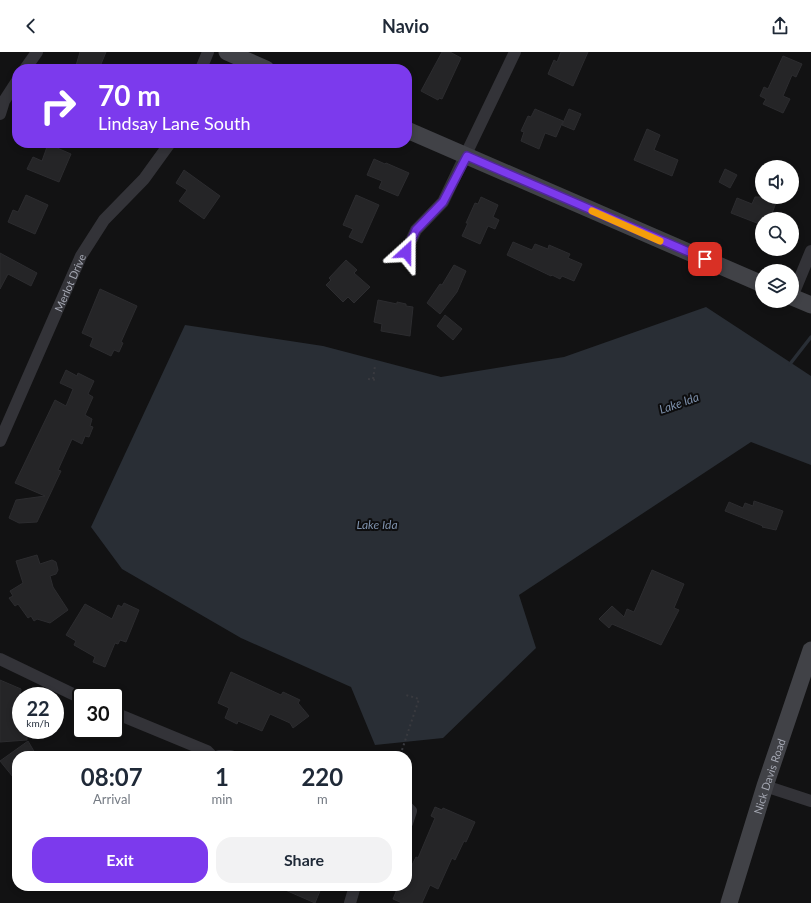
<!DOCTYPE html>
<style>
:root{--surface:#fff;--page:#f2f2f3;--text:#1f2937;--muted:#747a83;--accent:#7c3aed}
body{margin:0;font-family:Lato,sans-serif;background:var(--page);color:var(--text);height:100vh;display:flex;flex-direction:column;font-size:15px;white-space:nowrap}
*{box-sizing:border-box;margin:0}
p{font-size:13px;color:var(--muted)}
.icon{flex:none;width:22px;height:22px;fill:none;stroke:currentColor;stroke-width:2;stroke-linecap:round;stroke-linejoin:round}
.map{position:relative;flex:1;overflow:hidden}
.details{position:absolute;left:12px;top:699px;width:400px;height:140px;display:flex;flex-direction:column;background:var(--surface);border-radius:16px;box-shadow:0 2px 6px #0003}
.details>*{flex:none}
.banner{position:absolute;left:12px;top:12px;width:400px;height:84px;border-radius:16px;box-shadow:0 2px 6px #0003;background:#7c3aed;color:#fff;overflow:hidden}
.fabs{position:absolute;left:755px;top:108px;display:grid;gap:8px}
.fabs a{display:grid;place-items:center;width:44px;height:44px;border-radius:50%;background:var(--surface);box-shadow:0 2px 6px #0003;font-size:20px}
.speed{position:absolute;left:12px;top:635px;display:flex;gap:8px;font-size:20px;font-weight:700;text-align:center}
.speed>*{display:grid;place-content:center;width:52px;height:52px;border-radius:50%;background:var(--surface);box-shadow:0 2px 6px #0003;line-height:1}
.speed small{font-size:10px;font-weight:400}
.speed .limit{border:2px solid #111;border-radius:6px;background:#fff;color:#111}
.pin{position:absolute;display:grid;place-items:center;width:34px;height:34px;color:#fff;margin:-17px;border-radius:8px;box-shadow:0 2px 6px #0006}
.me{position:absolute;width:44px;margin:-22px;rotate:24deg;stroke-linejoin:round;filter:drop-shadow(0 0 3px #0008)}
.turn{display:flex;align-items:center;gap:14px;height:84px;padding:0 20px;font-size:18px}
.turn .icon{width:52px;height:52px;stroke-width:2.5}
.turn b{display:block;font-size:28px;line-height:34px}
.eta{display:flex;justify-content:space-evenly;align-items:center;height:68px;text-align:center}
.eta b{font-size:24px;font-weight:700;line-height:28px}
.button{display:flex;gap:8px;margin-top:auto;padding:8px 20px}
.button a{flex:1;height:46px;border-radius:16px;background:var(--accent);color:#fff;font-size:16px;font-weight:700;line-height:46px;text-align:center}
.button a+a{background:var(--page);color:var(--text)}
header{display:flex;justify-content:space-between;align-items:center;height:52px;padding:0 20px;background:var(--surface);font-size:18px;font-weight:700}
.map>svg:first-child{display:block}
.water{fill:#292e35}
.lines{fill:none;stroke-linecap:round;stroke-linejoin:round}
.stream{stroke:#292e35;stroke-width:3.5}
.building{fill:#252527;stroke:#2c2c2f}
.path{stroke:#393a3f;stroke-width:2;stroke-dasharray:2 3;stroke-linecap:butt}
.street{stroke:#333338;stroke-width:12}
.secondary{stroke:#414247;stroke-width:17}
.route-casing{stroke:#51269a;stroke-width:10}
.route{stroke:#7c3aed;stroke-width:7}
.slow{stroke:#f59e0b;stroke-width:7}
.labels{text-anchor:middle;dominant-baseline:central;stroke-width:4;stroke-linejoin:round;paint-order:stroke}
.street-label{font-size:11px;fill:#a4a7b2;stroke:#0d0d0e}
.water-label{font-size:12px;font-style:italic;fill:#7d90ab;stroke:#0d0d0e}
</style>
<header><svg class="icon" aria-label="back" viewBox="0 0 24 24"><path d="M15 5l-7 7 7 7"/></svg>Navio<svg class="icon" aria-label="share" viewBox="0 0 24 24"><path d="M12 15V3M7 8l5-5 5 5M5 13v7h14v-7"/></svg></header>
<div class="map">
<svg width="811" height="851" viewBox="0 0 811 851">
<rect width="100%" height="100%" fill="#121213"/>
<!-- water -->
<polygon class="water" points="706,255 811,324 811,413 751,390 519,543 536,596 443,686 375,693 351,635 241,586 122,517 91,475 185,273 323,294 441,325 564,305"/>
<g class="lines">
<!-- stream -->
<polyline class="stream" points="790,312 811,285"/>
</g>
<!-- building -->
<g class="building">
<polygon points="80,0 106,0 99,17 75,17"/>
<polygon points="442,0 450,0 461,6 442,47 439,46 438,48 421,39"/>
<polygon points="561,0 588,0 573,34 548,22 554,8 557,10"/>
<polygon points="783,4 802,12 796,25 792,23 783,44 790,47 783,61 763,52 766,47 760,44 764,35 768,37"/>
<polygon points="535,57 563,69 556,85 545,81 539,97 521,89 524,80 521,79 528,64 531,65"/>
<polygon points="569,57 581,62 574,78 562,73"/>
<polygon points="647,77 660,83 654,98 678,108 672,124 634,108"/>
<polygon points="48,92 71,102 59,130 27,117 33,105 42,109"/>
<polygon points="374,107 385,112 386,111 409,121 398,144 379,136 382,129 367,123"/>
<polygon points="725,117 737,123 730,136 719,130"/>
<polygon points="184,118 220,144 204,167 179,149 187,138 176,131"/>
<polygon points="26,143 48,153 35,182 8,170 13,158 18,160"/>
<polygon points="356,143 379,153 362,191 349,185 353,177 343,173"/>
<polygon points="481,145 498,153 493,165 499,168 495,177 488,174 480,192 462,184 468,171 466,171 475,151 478,152"/>
<polygon points="755,145 775,145 774,147 777,148 771,164 768,162 767,166 762,165 762,173 731,161 737,146 752,152"/>
<polygon points="513,190 532,198 535,192 548,197 549,193 570,202 568,206 582,212 574,229 562,224 560,227 552,223 551,224 507,203"/>
<polygon points="0,201 37,221 31,234 8,222 0,237"/>
<polygon points="346,208 357,218 354,221 370,235 354,251 348,245 343,250 326,233 331,228 329,226"/>
<polygon points="454,213 466,219 457,240 440,262 427,251 440,232 442,233"/>
<polygon points="100,237 137,254 121,290 123,291 119,300 114,298 111,304 90,294 93,286 82,281"/>
<polygon points="378,248 397,252 397,250 406,252 406,254 413,255 410,284 381,279 382,272 374,270"/>
<polygon points="445,263 462,277 453,288 437,274"/>
<polygon points="66,318 77,324 78,321 94,329 88,342 93,345 85,363 92,367 90,374 93,375 89,385 85,384 82,392 72,387 58,418 61,419 37,470 19,471 9,466 16,448 45,444 15,431 55,348 66,354 73,337 60,331"/>
<polygon points="754,449 783,459 776,478 762,475 763,474 725,459 729,450 743,456 745,451 753,454"/>
<polygon points="37,503 40,512 52,508 56,510 58,518 56,522 50,524 53,535 68,558 50,571 37,567 34,569 31,564 28,566 18,552 15,554 9,546 13,544 10,539 23,531 16,509"/>
<polygon points="652,518 684,532 674,556 679,558 661,593 612,572 609,576 599,567 612,554 624,565 627,557 634,560"/>
<polygon points="124,551 139,558 126,590 120,588 118,592 115,591 105,615 93,610 95,605 74,593 76,589 66,583 85,552 112,567 118,553 122,555"/>
<polygon points="231,620 281,643 283,640 300,648 298,651 309,664 293,676 290,671 270,662 262,679 238,669 237,672 225,666 229,656 218,651"/>
<polygon points="0,628 21,637 19,659 21,678 27,678 27,688 0,690"/>
<polygon points="28,689 35,701 30,704 17,704 17,730 0,709"/>
<polygon points="435,755 442,758 443,756 475,770 466,790 464,789 455,808 452,806 438,837 430,833 422,851 402,851 393,847 398,835 403,838 405,834 407,834 412,813 416,805 418,806 435,766 431,764"/>
<polygon points="276,834 322,834 315,851"/>
</g>
<g class="lines">
<!-- path -->
<g class="path">
<polyline points="368,327 378,328"/>
<polyline points="373,327 375,314"/>
<polyline points="402,698 419,647 406,643"/>
</g>
<!-- street -->
<g class="street">
<polyline points="25,17 37,0"/>
<polyline points="201,17 208,0"/>
<polyline points="0,62 4,49 17,29"/>
<polyline points="406,200 416,178 443,150 515,0"/>
<polyline points="792,245 811,199"/>
<path id="s1" d="M0,389L81,204L104,168L144,127L170,91"/>
<polyline points="0,607 81,646"/>
<polyline points="115,661 207,699 212,704"/>
<polyline points="219,704 231,704"/>
<polyline points="765,734 811,749"/>
<polyline points="407,755 411,759 407,771"/>
<polyline points="350,851 355,834"/>
</g>
<!-- secondary -->
<g class="secondary">
<polyline points="227,0 266,17"/>
<polyline points="407,78 762,232"/>
<polyline points="792,245 811,253"/>
<path id="s2" d="M729,851L765,734L811,598"/>
</g>
</g>
<g class="lines">
<defs>
<polyline id="route" points="406,200 416,178 443,150 467,104 705,207"/>
</defs>
<!-- route casing -->
<use href="#route" class="route-casing"/>
<!-- route -->
<use href="#route" class="route"/>
<!-- slow -->
<polyline class="slow" points="592,159 660,189"/>
</g>
<g class="labels">
<!-- street labels -->
<g class="street-label">
<text stroke="none"><textPath href="#s1" startOffset="173">Merlot Drive</textPath></text>
<text stroke="none"><textPath href="#s2" startOffset="133">Nick Davis Road</textPath></text>
</g>
<!-- water labels -->
<g class="water-label">
<text transform="translate(679 351) rotate(-19)">Lake Ida</text>
<text x="377" y="472">Lake Ida</text>
</g>
</g>
</svg>
<div class="fabs">
<a><svg class="icon" aria-label="sound" viewBox="0 0 24 24"><path d="M4 9h4l5-4v14l-5-4H4zM17 9q2 3 0 6"/></svg></a>
<a><svg class="icon" aria-label="search" viewBox="0 0 24 24"><circle cx="10" cy="10" r="6"/><path d="M15 15l6 6"/></svg></a>
<a><svg class="icon" aria-label="layers" viewBox="0 0 24 24"><path d="M12 4l9 5-9 5-9-5zM3 14l9 5 9-5"/></svg></a>
</div>
<div class="speed"><div>22<small>km/h</small></div><div class="limit">30</div></div>
<div class="pin" style="left:705px;top:207px;background:#d93025"><svg class="icon" aria-label="arrive" viewBox="0 0 24 24"><path d="M6 21V4h12l-3 4 3 4H6"/></svg></div>
<svg class="me" style="left:406px;top:200px" viewBox="-20 -20 40 40"><path d="M0-17L14 15 0 8-14 15z" fill="#7c3aed" stroke="#fff" stroke-width="4"/></svg>
<div class="banner">
<div class="turn"><svg class="icon" aria-label="right" viewBox="0 0 24 24"><path d="M7 20v-9h11M14 6l5 5-5 5"/></svg><div><b>70 m</b>Lindsay Lane South</div></div>
</div>
<section class="details">
<div class="eta">
<div><b>08:07</b><p>Arrival</p></div>
<div><b>1</b><p>min</p></div>
<div><b>220</b><p>m</p></div>
</div>
<div class="button"><a>Exit</a><a>Share</a></div>
</section>
</div>
